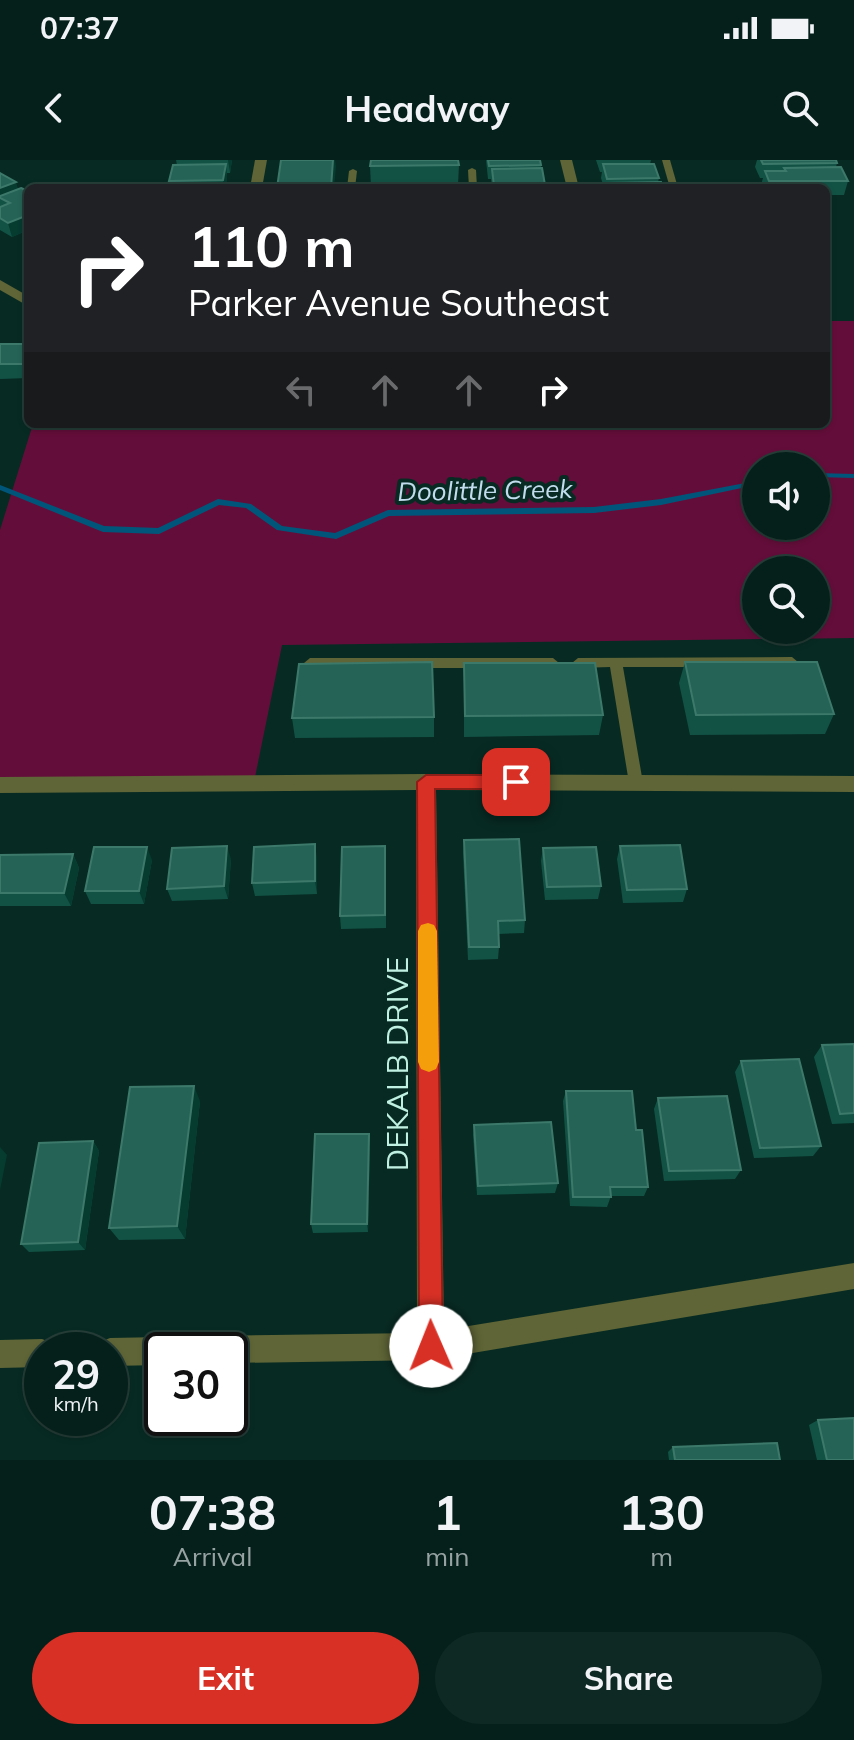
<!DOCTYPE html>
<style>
:root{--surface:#05201a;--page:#0e2823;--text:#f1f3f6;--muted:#97a3a2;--line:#263e39;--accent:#d93025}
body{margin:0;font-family:Mulish,sans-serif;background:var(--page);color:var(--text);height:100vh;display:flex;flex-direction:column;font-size:30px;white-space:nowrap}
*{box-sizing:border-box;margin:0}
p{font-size:26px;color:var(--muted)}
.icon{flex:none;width:44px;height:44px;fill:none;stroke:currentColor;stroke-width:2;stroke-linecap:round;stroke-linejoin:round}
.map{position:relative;height:1300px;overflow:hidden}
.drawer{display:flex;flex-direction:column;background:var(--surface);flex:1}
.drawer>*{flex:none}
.hud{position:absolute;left:24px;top:24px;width:806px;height:244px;border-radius:12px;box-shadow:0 2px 6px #0004,0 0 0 2px var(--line);background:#202124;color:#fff;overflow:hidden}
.tools{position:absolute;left:742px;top:292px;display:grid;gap:16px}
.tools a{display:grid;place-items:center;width:88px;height:88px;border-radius:50%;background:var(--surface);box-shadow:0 2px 6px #0004,0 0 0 2px var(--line);font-size:40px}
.speed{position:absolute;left:24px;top:1172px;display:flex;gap:16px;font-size:40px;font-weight:700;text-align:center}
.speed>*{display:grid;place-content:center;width:104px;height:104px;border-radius:50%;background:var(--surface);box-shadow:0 2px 6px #0004,0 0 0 2px var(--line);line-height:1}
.speed small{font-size:20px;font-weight:400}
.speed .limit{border:4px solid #111;border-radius:12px;background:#fff;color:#111}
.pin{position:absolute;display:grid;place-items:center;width:68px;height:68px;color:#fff;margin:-34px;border-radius:16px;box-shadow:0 4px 12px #0006}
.me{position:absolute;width:88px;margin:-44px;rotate:359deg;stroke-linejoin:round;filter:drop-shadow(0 0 6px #0008)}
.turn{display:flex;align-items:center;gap:28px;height:168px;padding:0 32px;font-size:36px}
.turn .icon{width:104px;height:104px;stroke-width:2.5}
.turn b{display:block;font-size:56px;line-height:68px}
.lanes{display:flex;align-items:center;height:76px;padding:0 32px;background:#0003;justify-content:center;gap:40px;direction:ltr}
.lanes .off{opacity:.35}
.eta{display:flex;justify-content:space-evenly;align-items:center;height:136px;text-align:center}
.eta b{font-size:48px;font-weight:700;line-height:56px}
.primary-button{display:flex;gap:16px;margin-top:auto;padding:16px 32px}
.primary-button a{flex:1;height:92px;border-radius:48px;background:var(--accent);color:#fff;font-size:32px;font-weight:700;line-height:92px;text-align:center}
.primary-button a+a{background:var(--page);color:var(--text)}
.status{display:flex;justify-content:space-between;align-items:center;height:56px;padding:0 40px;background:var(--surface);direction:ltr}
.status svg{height:22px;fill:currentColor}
header{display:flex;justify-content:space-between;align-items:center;height:104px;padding:0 32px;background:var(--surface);font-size:36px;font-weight:700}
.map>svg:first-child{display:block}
.green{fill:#630e3a;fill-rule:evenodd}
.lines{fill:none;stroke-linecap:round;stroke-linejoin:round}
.stream{fill:#00567a;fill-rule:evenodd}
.lane{fill:#5f6536;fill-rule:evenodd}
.street{fill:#5f6536;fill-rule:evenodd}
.wall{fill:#125245}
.shaded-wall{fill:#063b30}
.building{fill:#256356;stroke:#3d796b;stroke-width:2}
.route{fill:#d93025;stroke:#8d1f18;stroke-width:2}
.slow{fill:#f59e0b}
.labels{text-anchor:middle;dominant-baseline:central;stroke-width:8;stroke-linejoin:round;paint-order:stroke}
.far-water-label{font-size:26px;font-style:italic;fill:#c1dced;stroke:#072b23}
.street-label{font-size:30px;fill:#bff0e1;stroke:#072b23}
</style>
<div class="status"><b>07:37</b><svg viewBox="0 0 49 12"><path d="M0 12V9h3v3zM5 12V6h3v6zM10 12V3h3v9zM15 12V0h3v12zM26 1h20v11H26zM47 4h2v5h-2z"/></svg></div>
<header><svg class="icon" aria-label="back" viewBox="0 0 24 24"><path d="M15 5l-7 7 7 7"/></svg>Headway<svg class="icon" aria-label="search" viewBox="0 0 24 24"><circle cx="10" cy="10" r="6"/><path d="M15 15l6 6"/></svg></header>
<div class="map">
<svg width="854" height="1300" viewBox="0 0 854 1300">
<rect width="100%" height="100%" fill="#072b23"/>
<!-- green -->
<path class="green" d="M826,161H854V478L282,485L254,622L0,619V370L33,264H826ZM756,306H816V366H756ZM756,410H816V470H756Z"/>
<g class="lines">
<!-- stream -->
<g class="stream">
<polygon points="816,313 854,314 854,318 816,317"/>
<polygon points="756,321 756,325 661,345 594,353 389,356 336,379 277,370 246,348 219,345 159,374 103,372 0,330 0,325 104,366 158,368 218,339 251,344 282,366 335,373 388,350 594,347 661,339"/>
</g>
<!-- lane -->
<g class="lane">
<polygon points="662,0 670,0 678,28 670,28"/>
<polygon points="472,8 476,10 477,28 469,28 468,10"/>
<polygon points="353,9 357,11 355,28 347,28 349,11"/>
<polygon points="792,497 798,502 792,507 623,507 643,623 641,627 631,627 629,623 610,507 578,508 572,503 578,498"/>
<polygon points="310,498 553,498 559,503 553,508 310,508 304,503"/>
</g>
<!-- street -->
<g class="street">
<polygon points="255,0 267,0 262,28 250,28"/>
<polygon points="560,0 572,0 579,28 567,28"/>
<polygon points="0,120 28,136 28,146 0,130"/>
<polygon points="426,614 854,616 854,632 436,630 444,1170 854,1103 854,1129 431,1200 230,1203 230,1190 197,1190 201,1180 211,1176 417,1173 416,630 0,633 0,617"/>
<polygon points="162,1177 172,1181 175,1190 162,1190 162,1205 110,1206 110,1190 97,1190 100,1182 110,1178"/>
<polygon points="42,1179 52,1183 54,1190 42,1190 42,1207 0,1208 0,1180"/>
</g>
</g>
<!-- wall -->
<g class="wall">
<polygon points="176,0 232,0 230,13 227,13 226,28 171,28 169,21 177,5"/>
<polygon points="486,0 540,0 545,28 492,28 491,19 488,19"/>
<polygon points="596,0 651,0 650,4 659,18 658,22 662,28 604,28 601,18 602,12 600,12"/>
<polygon points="757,0 836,0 837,3 836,7 848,21 844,35 826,35 826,28 763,28 761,25 763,18 760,18 755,7"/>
<polygon points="459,5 458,25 371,26 370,6"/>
<polygon points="0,13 18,29 28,31 28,70 12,77 0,70"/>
<polygon points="0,184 28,184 28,218 0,219"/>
<polygon points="685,502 834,554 825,574 690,575 679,523"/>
<polygon points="464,503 603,555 599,575 464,577"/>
<polygon points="434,557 434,577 295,578 292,558"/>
<polygon points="464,680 525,760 524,773 498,774 499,787 498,799 468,800 463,693"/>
<polygon points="620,686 687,729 683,742 623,743 617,699"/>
<polygon points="543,688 601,726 598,739 545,740 541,701"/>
<polygon points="73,694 79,708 71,746 0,746 0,695"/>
<polygon points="317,698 317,734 255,736 252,723"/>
<polygon points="231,699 228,739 172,741 167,729"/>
<polygon points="152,700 144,744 91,744 85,731"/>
<polygon points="386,700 386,768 341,769 340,756"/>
<polygon points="854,884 854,963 832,964 814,897 822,885"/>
<polygon points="741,901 821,986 813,996 754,998 735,912"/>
<polygon points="566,931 636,970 648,1027 644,1036 611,1036 607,1047 570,1046 563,941"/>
<polygon points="658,938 741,1010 735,1019 664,1021 654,949"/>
<polygon points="200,941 185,1079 119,1080 109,1068"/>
<polygon points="474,965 558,1023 555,1033 477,1035 473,975"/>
<polygon points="369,974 370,984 368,1072 313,1073 311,1064"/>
<polygon points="93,981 99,991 85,1090 29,1092 21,1084"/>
<polygon points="818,1260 854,1300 817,1300 809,1265"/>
<polygon points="673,1287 780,1300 669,1300 668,1292"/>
</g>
<!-- shaded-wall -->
<g class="shaded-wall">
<polygon points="228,0 232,0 230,13"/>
<polygon points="333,0 335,0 336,6 334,28 331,28"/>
<polygon points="226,4 227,17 226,28 224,28 223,20"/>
<polygon points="16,22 20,36 0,38 0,28"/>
<polygon points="28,55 28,70 12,77 8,63"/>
<polygon points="315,684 317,698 317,734 315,721"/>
<polygon points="227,686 231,699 228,739 224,726"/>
<polygon points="147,687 152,700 144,744 139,731"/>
<polygon points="73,694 79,708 71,746 64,733"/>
<polygon points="194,926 200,941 185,1079 177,1066"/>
<polygon points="369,974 370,984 368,1072 367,1064"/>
<polygon points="93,981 99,991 85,1090 78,1082"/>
<polygon points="0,987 7,995 0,1030"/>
</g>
<!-- building -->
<g class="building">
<polygon points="281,0 333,0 331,28 277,28"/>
<polygon points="371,0 458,0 459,5 370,6"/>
<polygon points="488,0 540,0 541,5 489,6"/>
<polygon points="761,0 836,0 837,3 763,4"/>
<polygon points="226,4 223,20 169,21 173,5"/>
<polygon points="603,4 654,4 659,18 607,19"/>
<polygon points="841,7 848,21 769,21 765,11 786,11 784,8"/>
<polygon points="542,8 545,25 494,26 492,9"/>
<polygon points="0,13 16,22 0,28"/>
<polygon points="661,22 662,28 607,28 606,23"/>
<polygon points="21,28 28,31 28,55 8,63 0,58 0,47 10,43 0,38 0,36"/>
<rect x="0" y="184" width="28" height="20"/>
<polygon points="432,502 434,557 292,558 299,504"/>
<polygon points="685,502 817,502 834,554 696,555"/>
<polygon points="464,503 595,503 603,555 465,556"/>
<polygon points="519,679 525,760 498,761 499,787 469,787 464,680"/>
<polygon points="315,684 315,721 252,723 254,687"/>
<polygon points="680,685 687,729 627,730 620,686"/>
<polygon points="227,686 224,726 167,729 172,688"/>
<polygon points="385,686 385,755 340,756 342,687"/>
<polygon points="94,687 147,687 139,731 85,731"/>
<polygon points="596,687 601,726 547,727 543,688"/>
<polygon points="73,694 64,733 0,733 0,695"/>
<polygon points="854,884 854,953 840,954 822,885"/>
<polygon points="799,899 821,986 760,988 741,901"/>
<polygon points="194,926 177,1066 109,1068 130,927"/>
<polygon points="566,931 632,931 636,970 642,970 648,1027 610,1027 611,1037 573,1037"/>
<polygon points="727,936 741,1010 669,1011 658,938"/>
<polygon points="551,962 558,1023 478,1026 474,965"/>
<polygon points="315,974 369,974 367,1064 311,1064"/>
<polygon points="93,981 78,1082 21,1084 39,983"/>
<polygon points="854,1258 854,1300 827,1300 818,1260"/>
<polygon points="777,1283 780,1300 675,1300 673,1287"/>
</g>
<!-- route -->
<polygon class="route" points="426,615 516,615 525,622 516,629 435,629 443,1186 440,1194 431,1198 422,1194 419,1186 417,622"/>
<!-- slow -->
<polygon class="slow" points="428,763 434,765 437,771 439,902 436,909 429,912 421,909 418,902 418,771 421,765"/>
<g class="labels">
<!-- far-water labels -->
<g class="far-water-label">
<text transform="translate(485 330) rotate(-1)">Doolittle Creek</text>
</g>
<!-- street labels -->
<g class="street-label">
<text transform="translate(397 904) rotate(-90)">DEKALB DRIVE</text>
</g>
</g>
</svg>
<div class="tools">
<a><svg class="icon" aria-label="sound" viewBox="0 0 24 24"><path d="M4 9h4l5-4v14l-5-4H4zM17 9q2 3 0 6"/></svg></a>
<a><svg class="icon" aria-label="search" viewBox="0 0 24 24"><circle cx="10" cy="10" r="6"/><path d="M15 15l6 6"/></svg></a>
</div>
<div class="speed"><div>29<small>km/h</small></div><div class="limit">30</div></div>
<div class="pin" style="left:516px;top:622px;background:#d93025"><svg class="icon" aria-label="arrive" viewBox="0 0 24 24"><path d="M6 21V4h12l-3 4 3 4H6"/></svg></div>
<svg class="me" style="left:431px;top:1186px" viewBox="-20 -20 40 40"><circle r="19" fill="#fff"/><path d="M0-13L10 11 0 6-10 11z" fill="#d93025"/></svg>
<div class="hud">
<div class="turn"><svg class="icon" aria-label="right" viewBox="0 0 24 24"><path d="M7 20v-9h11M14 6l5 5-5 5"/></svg><div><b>110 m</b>Parker Avenue Southeast</div></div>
<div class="lanes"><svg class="icon off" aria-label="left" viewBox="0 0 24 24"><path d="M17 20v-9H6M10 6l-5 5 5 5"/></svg><svg class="icon off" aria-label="ahead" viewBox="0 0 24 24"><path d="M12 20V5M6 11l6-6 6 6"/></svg><svg class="icon off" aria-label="ahead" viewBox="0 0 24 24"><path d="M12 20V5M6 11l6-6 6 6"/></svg><svg class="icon" aria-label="right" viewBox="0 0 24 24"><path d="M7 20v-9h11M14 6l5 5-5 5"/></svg></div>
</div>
</div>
<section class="drawer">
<div class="eta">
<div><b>07:38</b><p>Arrival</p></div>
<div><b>1</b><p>min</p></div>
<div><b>130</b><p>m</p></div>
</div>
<div class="primary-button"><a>Exit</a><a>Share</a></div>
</section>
